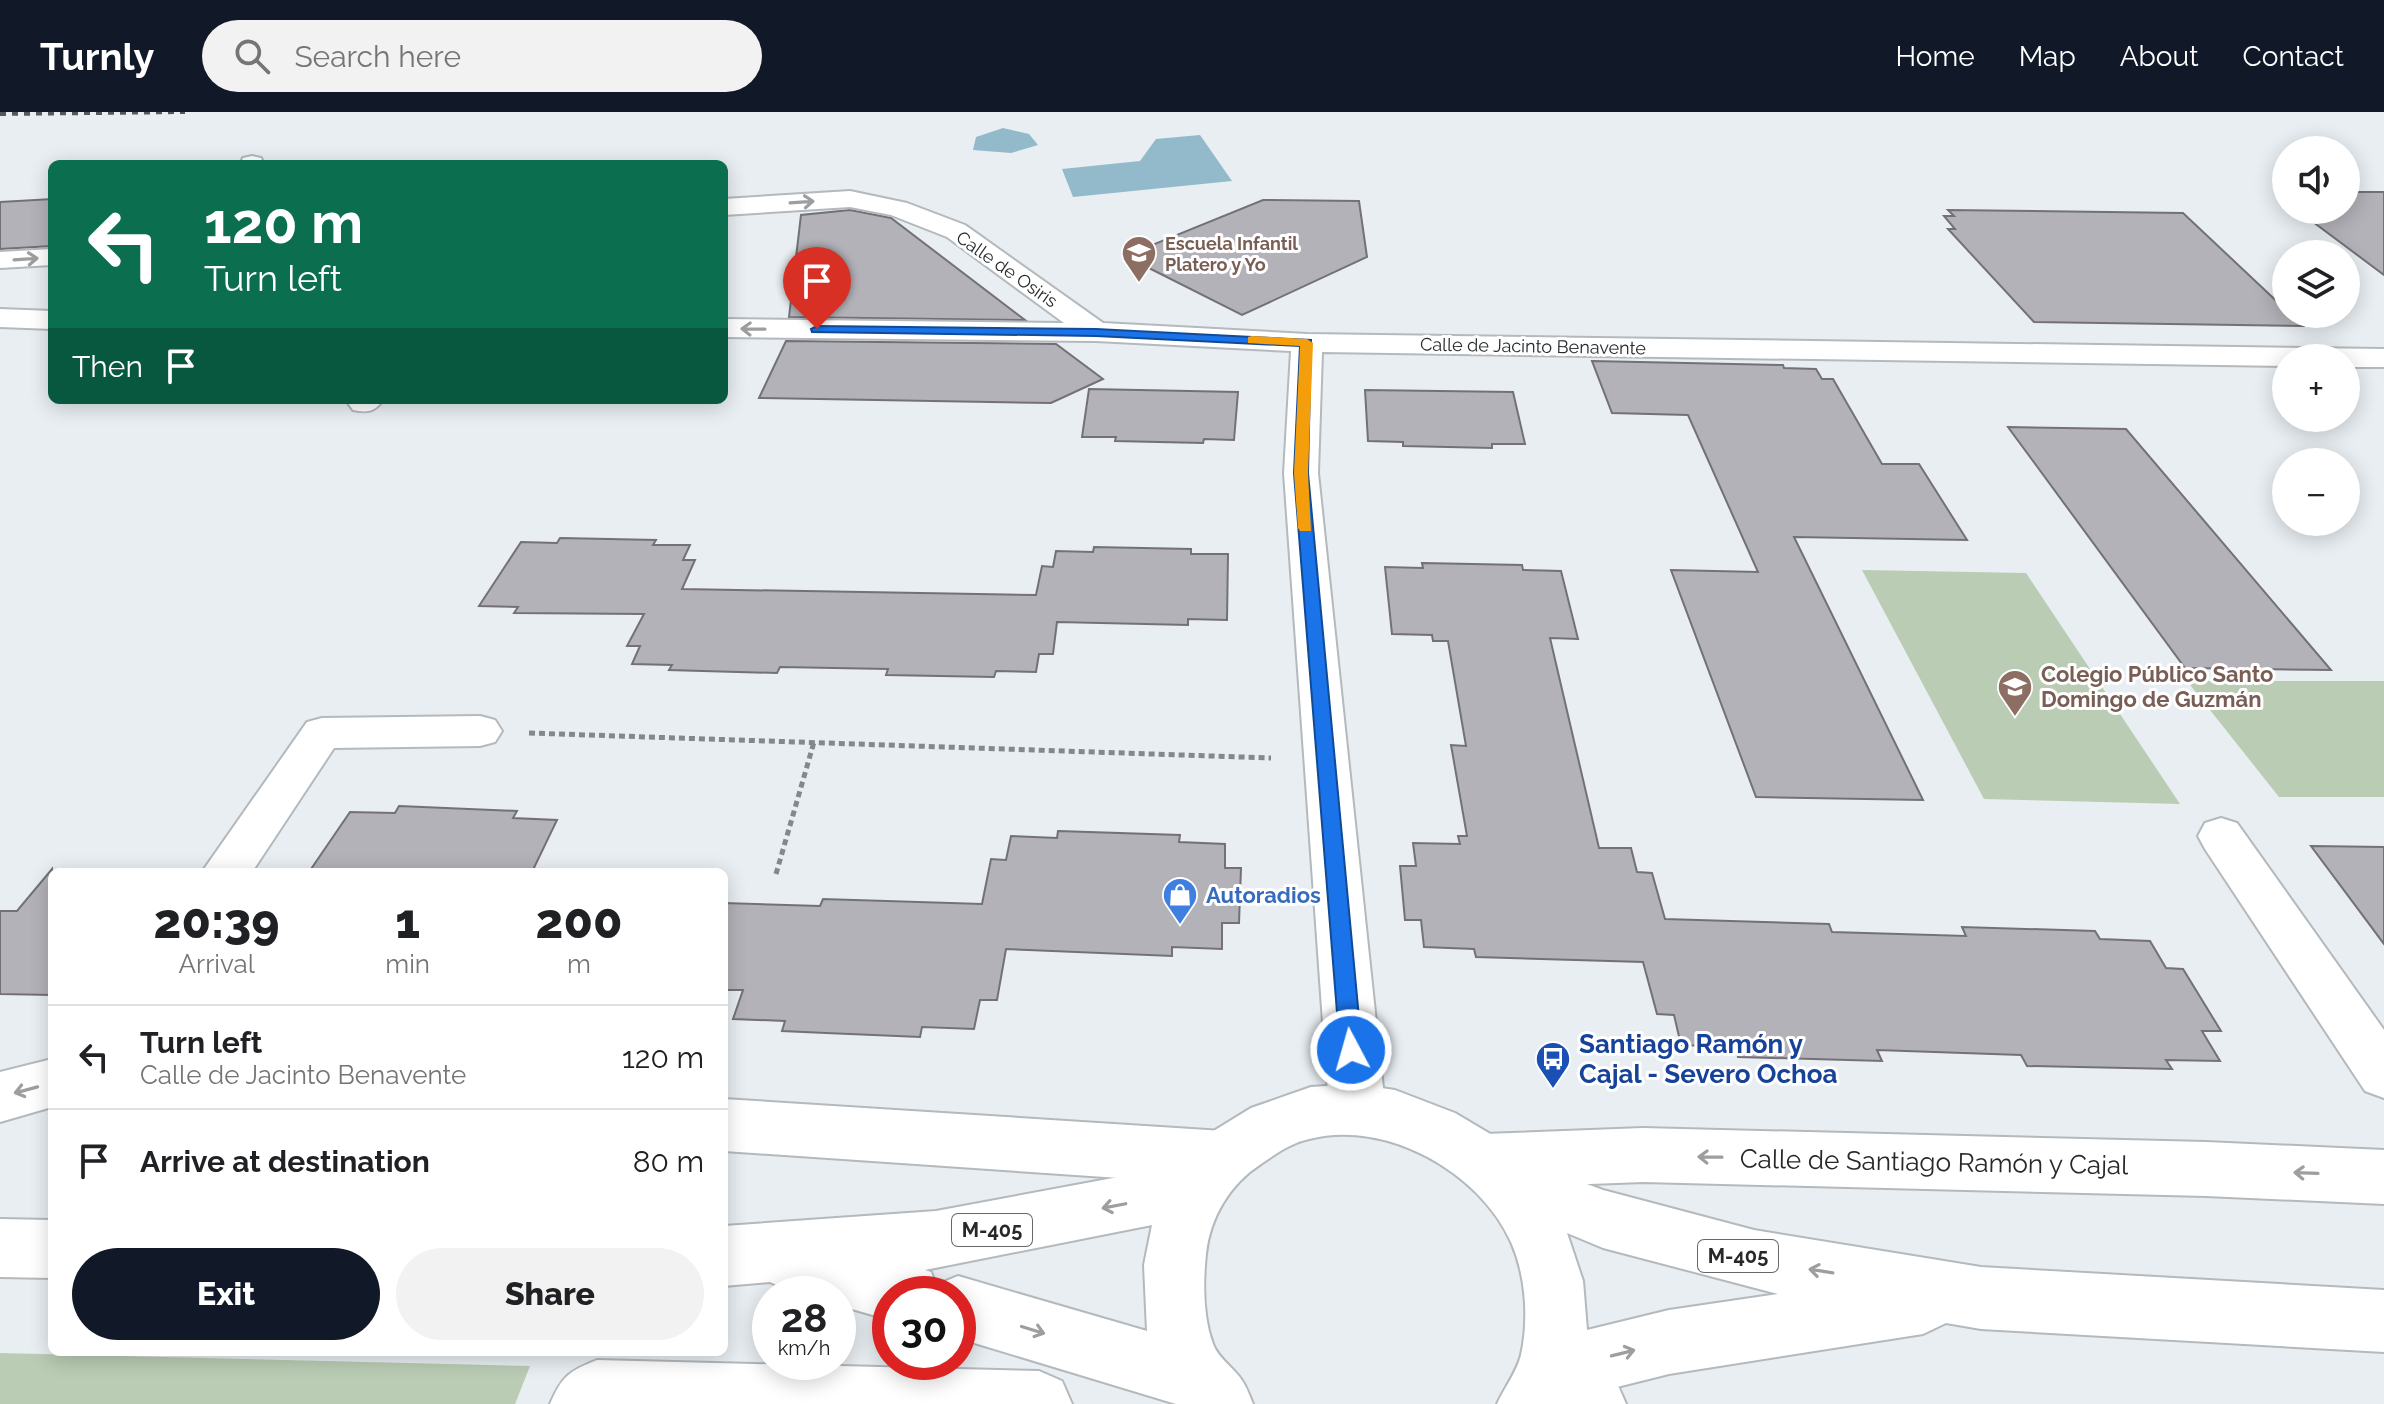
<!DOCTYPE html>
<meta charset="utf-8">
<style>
:root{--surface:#fff;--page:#f2f2f2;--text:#202124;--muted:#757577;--line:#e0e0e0;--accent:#111827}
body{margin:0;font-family:Raleway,sans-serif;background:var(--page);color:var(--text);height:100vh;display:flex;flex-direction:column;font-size:30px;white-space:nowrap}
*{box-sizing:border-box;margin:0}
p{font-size:26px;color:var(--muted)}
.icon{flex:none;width:44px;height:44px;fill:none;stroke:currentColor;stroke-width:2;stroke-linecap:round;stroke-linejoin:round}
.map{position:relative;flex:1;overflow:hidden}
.panel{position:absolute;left:48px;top:756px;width:680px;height:488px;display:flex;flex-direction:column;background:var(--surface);border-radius:12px;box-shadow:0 4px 20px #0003}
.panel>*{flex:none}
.hud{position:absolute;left:48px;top:48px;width:680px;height:244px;border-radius:12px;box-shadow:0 4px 20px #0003;background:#0b6e4f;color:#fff;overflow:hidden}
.fabs{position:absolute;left:2272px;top:24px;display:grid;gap:16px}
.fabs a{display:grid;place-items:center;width:88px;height:88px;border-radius:50%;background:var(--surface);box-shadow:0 4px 20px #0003;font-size:40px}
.speed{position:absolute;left:752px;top:1164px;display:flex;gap:16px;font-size:40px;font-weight:700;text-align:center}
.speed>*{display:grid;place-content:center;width:104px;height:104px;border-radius:50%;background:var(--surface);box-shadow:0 4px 20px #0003;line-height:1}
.speed small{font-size:20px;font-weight:400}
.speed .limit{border:12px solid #d22;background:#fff;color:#111}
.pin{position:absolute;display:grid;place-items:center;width:68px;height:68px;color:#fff;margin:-82px -34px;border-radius:50% 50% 50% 0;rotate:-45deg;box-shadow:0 0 8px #0007}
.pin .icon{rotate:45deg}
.me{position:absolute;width:88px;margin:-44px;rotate:354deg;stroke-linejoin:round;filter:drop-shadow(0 0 6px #0008)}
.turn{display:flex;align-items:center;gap:28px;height:168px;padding:0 24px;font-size:36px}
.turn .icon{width:104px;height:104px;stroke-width:2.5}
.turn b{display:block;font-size:56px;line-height:68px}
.then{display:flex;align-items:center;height:76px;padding:0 24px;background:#0003;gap:16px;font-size:30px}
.eta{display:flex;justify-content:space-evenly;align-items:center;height:136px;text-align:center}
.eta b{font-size:48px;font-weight:800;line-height:56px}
.button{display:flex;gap:16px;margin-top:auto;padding:16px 24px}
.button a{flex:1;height:92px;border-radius:48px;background:var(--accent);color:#fff;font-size:32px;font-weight:800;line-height:92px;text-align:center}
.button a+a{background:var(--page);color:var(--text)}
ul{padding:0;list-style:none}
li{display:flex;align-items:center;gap:24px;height:104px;padding:0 24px;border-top:2px solid var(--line)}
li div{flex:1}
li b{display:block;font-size:30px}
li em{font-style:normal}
header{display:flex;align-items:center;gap:48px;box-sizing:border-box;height:112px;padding:0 40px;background:var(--accent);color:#fff}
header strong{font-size:38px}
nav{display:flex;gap:44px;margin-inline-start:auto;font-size:28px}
.search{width:560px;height:72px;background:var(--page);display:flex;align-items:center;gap:20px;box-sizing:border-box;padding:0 28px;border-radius:44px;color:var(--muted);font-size:30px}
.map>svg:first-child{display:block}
.green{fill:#baccb4}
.water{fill:#92bacb}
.building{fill:#b3b2b8;stroke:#737177;stroke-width:2}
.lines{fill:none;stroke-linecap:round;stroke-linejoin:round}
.minor-casing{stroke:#b3b9bd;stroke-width:4}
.major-casing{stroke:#b3b9bd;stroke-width:4}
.path{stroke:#84888b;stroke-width:5;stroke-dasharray:6 4;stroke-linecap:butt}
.minor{fill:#fff;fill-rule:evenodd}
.major{fill:#fff;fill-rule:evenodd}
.rail{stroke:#55585a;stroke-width:4;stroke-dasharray:6 6;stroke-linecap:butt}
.oneway{stroke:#9d9e9f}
.route{fill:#1a73e8;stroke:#114b97;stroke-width:2}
.slow{fill:#f59e0b}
.labels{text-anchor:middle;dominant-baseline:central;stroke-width:6;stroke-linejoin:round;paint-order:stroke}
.far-education-label{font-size:18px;font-weight:bold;fill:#785e54;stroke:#fff;text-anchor:start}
.far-street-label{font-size:18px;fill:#26282a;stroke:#fff}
.shield{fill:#fff;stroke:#67686a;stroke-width:2}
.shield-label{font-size:20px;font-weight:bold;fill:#26282a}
.education-label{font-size:22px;font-weight:bold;fill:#785e54;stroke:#fff;text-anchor:start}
.shop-label{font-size:22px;font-weight:bold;fill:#366cbe;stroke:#fff;text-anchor:start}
.near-transit-label{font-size:26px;font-weight:bold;fill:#164399;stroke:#fff;text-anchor:start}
.near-street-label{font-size:26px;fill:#26282a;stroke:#fff}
</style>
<header>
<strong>Turnly</strong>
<div class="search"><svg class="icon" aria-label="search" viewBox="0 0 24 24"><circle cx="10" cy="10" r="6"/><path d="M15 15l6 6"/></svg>Search here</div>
<nav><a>Home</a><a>Map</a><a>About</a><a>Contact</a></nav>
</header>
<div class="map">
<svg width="2384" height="1292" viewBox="0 0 2384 1292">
<rect width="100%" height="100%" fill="#e8eef2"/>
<!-- green -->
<g class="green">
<polygon points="1862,458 2026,461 2180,692 1984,687"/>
<polygon points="2187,569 2384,569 2384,685 2279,685"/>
<polygon points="0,1241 530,1254 515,1292 0,1292"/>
</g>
<!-- water -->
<g class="water">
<polygon points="1003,16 1029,22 1038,33 1011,41 973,38 976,25"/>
<polygon points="1200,23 1232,69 1073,85 1062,57 1140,49 1156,27"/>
</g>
<!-- building -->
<g class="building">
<polygon points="2346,80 2384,80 2384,163 2297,98 2346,98"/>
<polygon points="52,87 52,134 0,137 0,90"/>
<polygon points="1263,88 1359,89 1367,145 1242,203 1125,144"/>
<polygon points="850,98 891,106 1025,208 789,205 801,103"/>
<polygon points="1948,98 2183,101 2286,198 2286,202 2290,202 2303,214 2034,210 1948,117 1955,117 1944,104 1954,104"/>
<polygon points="786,229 1056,232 1103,267 1051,291 759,286"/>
<polygon points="1592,249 1783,253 1784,256 1816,257 1822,267 1833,267 1882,352 1919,352 1967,428 1794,425 1923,688 1756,685 1671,458 1758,460 1688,303 1612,301"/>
<polygon points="1089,277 1238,280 1234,328 1204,327 1203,331 1115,329 1116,325 1082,325"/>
<polygon points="1365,278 1513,280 1525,332 1492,332 1492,336 1403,334 1403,330 1368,329"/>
<polygon points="2008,315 2126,317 2331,558 2185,556"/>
<polygon points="560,426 656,428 653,433 690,433 683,448 695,448 682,477 978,482 1036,483 1042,454 1053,455 1056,439 1093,440 1094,435 1191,437 1191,442 1228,442 1227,508 1188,507 1188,513 1057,510 1053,542 1039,542 1036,560 996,559 994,565 886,563 888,557 780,555 777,561 669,558 672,553 632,552 640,534 627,534 644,502 514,501 518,495 479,494 521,430 557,431"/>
<polygon points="1422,451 1522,453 1523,458 1561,459 1578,527 1550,526 1599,736 1631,736 1637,760 1652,761 1665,807 1829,812 1832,820 1966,824 1962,815 2095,819 2100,827 2150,829 2166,856 2183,857 2221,919 2202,919 2220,949 2166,948 2172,957 2027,954 2021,943 1877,938 1882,949 1738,945 1736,935 1681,933 1674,903 1657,902 1643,850 1476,845 1474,837 1424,835 1421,808 1405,808 1400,754 1416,754 1413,731 1460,732 1458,724 1467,724 1451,633 1466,634 1448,529 1433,529 1432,523 1392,522 1385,455 1423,456"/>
<polygon points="399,694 517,699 513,706 557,708 532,760 309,760 350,700 395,701"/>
<polygon points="1058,719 1180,723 1179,730 1225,732 1225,756 1241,756 1239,811 1222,811 1222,837 1172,835 1172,844 1006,837 997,888 980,888 974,917 922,915 920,925 826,921 782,919 785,909 733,907 743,878 724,878 724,791 820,794 823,787 982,792 991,747 1006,748 1011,724 1057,726"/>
<polygon points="2311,734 2384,735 2384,832"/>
<polygon points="52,757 52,883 0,882 0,799 17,799"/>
</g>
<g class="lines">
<defs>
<g id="minor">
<polygon points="252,44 261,46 264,52 240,52 243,46"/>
<polygon points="850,79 907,91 965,113 1103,211 1307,222 2384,237 2384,255 2346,255 2346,246 2286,246 2286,254 1322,240 1318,361 1385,995 1377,1013 1357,1020 1337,1013 1329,995 1284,361 1291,239 1096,229 724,225 724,207 1064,211 947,125 891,103 850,95 724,103 724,87"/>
<polygon points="52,137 52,153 0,156 0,140"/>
<polygon points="0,197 52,199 52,217 0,215"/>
<path d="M350,288H383C375,300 367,301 353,298L348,291Z"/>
<polygon points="480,604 495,608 502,619 495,630 480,634 334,636 252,760 202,760 307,610 322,606"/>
<polygon points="2221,706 2237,711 2384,918 2384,986 2365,979 2205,737 2198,724 2205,711"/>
<polygon points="52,947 52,995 0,1010 0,960"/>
<polygon points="724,987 1223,1019 1243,1027 1252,1046 1243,1065 1223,1073 724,1039"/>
<polygon points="1643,1016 2206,1030 2384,1038 2384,1092 2206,1084 1643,1070 1484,1076 1464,1068 1455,1049 1464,1030 1484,1022"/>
<path d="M597,1248L1039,1259L1062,1269L1072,1292H550C562,1264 569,1259 597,1248Z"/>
<polygon points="1539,1250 1593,1259 1616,1269 1626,1292 1511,1292 1507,1282 1516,1259"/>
</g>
<g id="major">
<path d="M1354,972L1395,978L1455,1001L1492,1023L1519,1047L1603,1078L1754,1118L1981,1155L2384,1178V1240L1981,1217L1946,1211L1923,1222L1669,1262L1569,1287L1567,1292H1497C1504,1276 1517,1260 1521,1243C1529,1207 1526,1164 1511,1130C1479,1059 1385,1007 1309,1027C1291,1031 1277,1041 1261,1052C1230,1072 1210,1105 1206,1142C1203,1170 1203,1205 1213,1232C1219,1248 1235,1256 1243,1270C1247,1276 1250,1285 1253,1292H1176L958,1226V1182H890V1208L838,1193V1182H796L770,1170L724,1174V1114L936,1099L1140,1061L1197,1034L1212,1020L1251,996L1311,975ZM1152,1113L1144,1153L1147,1219L958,1164L936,1173L931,1160L925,1158ZM1567,1121L1603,1136L1778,1182L1669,1198L1587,1218L1583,1169Z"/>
<polygon points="0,1107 52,1108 52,1166 0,1165"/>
</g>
</defs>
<!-- minor casing -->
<use href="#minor" class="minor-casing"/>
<!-- major casing -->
<use href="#major" class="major-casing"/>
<!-- path -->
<g class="path">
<polyline points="529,621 1271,646"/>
<polyline points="776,762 814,630"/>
</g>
<!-- minor -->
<use href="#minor" class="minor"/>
<!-- major -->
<use href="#major" class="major"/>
<!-- rail -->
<polyline class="rail" points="0,2 185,0"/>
</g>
<!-- one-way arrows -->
<defs><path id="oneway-shaft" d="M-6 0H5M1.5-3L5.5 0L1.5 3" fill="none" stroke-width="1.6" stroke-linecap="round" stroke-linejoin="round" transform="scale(2)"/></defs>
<g class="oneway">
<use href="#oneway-shaft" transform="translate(802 90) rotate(-4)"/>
<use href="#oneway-shaft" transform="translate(26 147) rotate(-4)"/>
<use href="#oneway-shaft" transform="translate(753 217) rotate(-179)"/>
<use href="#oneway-shaft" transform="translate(26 978) rotate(165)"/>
<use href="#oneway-shaft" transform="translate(1710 1045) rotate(-179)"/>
<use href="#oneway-shaft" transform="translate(2306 1061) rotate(-178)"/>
<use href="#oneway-shaft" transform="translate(1114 1094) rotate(169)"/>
<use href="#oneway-shaft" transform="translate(1821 1159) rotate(-171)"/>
<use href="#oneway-shaft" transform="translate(1033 1218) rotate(17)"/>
<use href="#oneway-shaft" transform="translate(1623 1241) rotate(-14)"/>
</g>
<!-- route -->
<polygon class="route" points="817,214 1096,217 1311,228 1308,361 1362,938 1359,945 1351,948 1343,945 1340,938 1294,361 1300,234 1096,224 812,220 811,217"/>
<!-- slow -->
<polygon class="slow" points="1252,224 1307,227 1313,231 1308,361 1311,419 1300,419 1298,416 1294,361 1300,234 1248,231 1248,225"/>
<!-- icons -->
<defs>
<symbol id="school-pin" viewBox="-11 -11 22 30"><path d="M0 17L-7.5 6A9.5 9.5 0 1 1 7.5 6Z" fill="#8d6e63" stroke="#fff"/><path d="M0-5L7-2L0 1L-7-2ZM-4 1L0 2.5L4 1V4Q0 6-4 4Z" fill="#fff"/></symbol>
<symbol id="shop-pin" viewBox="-11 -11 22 30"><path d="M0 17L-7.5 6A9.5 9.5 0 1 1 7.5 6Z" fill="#3f7fe0" stroke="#fff"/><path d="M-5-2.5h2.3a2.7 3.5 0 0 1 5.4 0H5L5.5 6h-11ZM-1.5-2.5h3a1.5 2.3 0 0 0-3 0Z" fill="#fff"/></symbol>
<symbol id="bus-pin" viewBox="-11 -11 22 30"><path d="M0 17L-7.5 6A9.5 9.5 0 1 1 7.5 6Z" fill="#1a4fb4" stroke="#fff"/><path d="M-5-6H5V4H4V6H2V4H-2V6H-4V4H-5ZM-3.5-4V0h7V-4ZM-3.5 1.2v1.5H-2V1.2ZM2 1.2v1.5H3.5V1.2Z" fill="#fff"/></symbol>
</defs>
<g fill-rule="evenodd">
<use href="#school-pin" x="1119" y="121" width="40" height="54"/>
<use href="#school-pin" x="1995" y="555" width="40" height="54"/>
<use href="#shop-pin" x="1160" y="763" width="40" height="54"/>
<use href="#bus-pin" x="1533" y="927" width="40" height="54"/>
</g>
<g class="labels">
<!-- far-education labels -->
<g class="far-education-label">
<text x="1165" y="131">Escuela Infantil<tspan x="1165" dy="21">Platero y Yo</tspan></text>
</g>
<!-- far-street labels -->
<g class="far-street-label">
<text transform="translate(1007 157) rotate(35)">Calle de Osiris</text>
<text transform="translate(1533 234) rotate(1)">Calle de Jacinto Benavente</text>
</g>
<!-- shield labels -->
<g class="shield">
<rect x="952" y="1102" width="80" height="32" rx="6"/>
<rect x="1698" y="1128" width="80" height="32" rx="6"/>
</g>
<g class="shield-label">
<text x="992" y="1118">M-405</text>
<text x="1738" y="1144">M-405</text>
</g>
<!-- education labels -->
<g class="education-label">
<text x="2041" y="562">Colegio Público Santo<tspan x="2041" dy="25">Domingo de Guzmán</tspan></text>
</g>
<!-- shop labels -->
<g class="shop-label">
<text x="1206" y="783">Autoradios</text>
</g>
<!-- near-transit labels -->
<g class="near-transit-label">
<text x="1579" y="932">Santiago Ramón y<tspan x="1579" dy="30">Cajal - Severo Ochoa</tspan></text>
</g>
<!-- near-street labels -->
<g class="near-street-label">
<text transform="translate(1934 1050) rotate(1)">Calle de Santiago Ramón y Cajal</text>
</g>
</g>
</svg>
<div class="fabs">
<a><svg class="icon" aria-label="sound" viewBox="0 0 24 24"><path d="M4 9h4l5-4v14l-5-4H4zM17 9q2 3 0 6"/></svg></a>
<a><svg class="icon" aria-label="layers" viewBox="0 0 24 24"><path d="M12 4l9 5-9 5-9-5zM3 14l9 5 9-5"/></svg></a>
<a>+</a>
<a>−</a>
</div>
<div class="speed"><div>28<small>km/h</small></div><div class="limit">30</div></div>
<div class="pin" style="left:817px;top:217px;background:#d93025"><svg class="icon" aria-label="arrive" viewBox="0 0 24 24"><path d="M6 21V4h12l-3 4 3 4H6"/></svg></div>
<svg class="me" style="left:1351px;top:938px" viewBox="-20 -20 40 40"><circle r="17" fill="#1a73e8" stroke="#fff" stroke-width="3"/><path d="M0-11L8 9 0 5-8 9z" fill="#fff"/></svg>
<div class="hud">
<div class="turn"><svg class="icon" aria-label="left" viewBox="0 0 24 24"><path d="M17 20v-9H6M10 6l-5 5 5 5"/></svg><div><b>120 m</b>Turn left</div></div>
<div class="then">Then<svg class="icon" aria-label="arrive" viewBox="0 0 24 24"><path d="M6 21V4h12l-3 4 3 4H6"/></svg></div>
</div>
<section class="panel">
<div class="eta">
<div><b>20:39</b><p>Arrival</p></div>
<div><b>1</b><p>min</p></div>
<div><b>200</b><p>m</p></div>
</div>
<ul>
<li><svg class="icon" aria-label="left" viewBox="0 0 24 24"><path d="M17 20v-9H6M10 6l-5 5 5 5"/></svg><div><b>Turn left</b><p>Calle de Jacinto Benavente</p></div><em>120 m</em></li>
<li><svg class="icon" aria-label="arrive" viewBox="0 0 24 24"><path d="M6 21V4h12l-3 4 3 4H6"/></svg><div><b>Arrive at destination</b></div><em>80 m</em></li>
</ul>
<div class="button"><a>Exit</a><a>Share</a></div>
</section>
</div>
